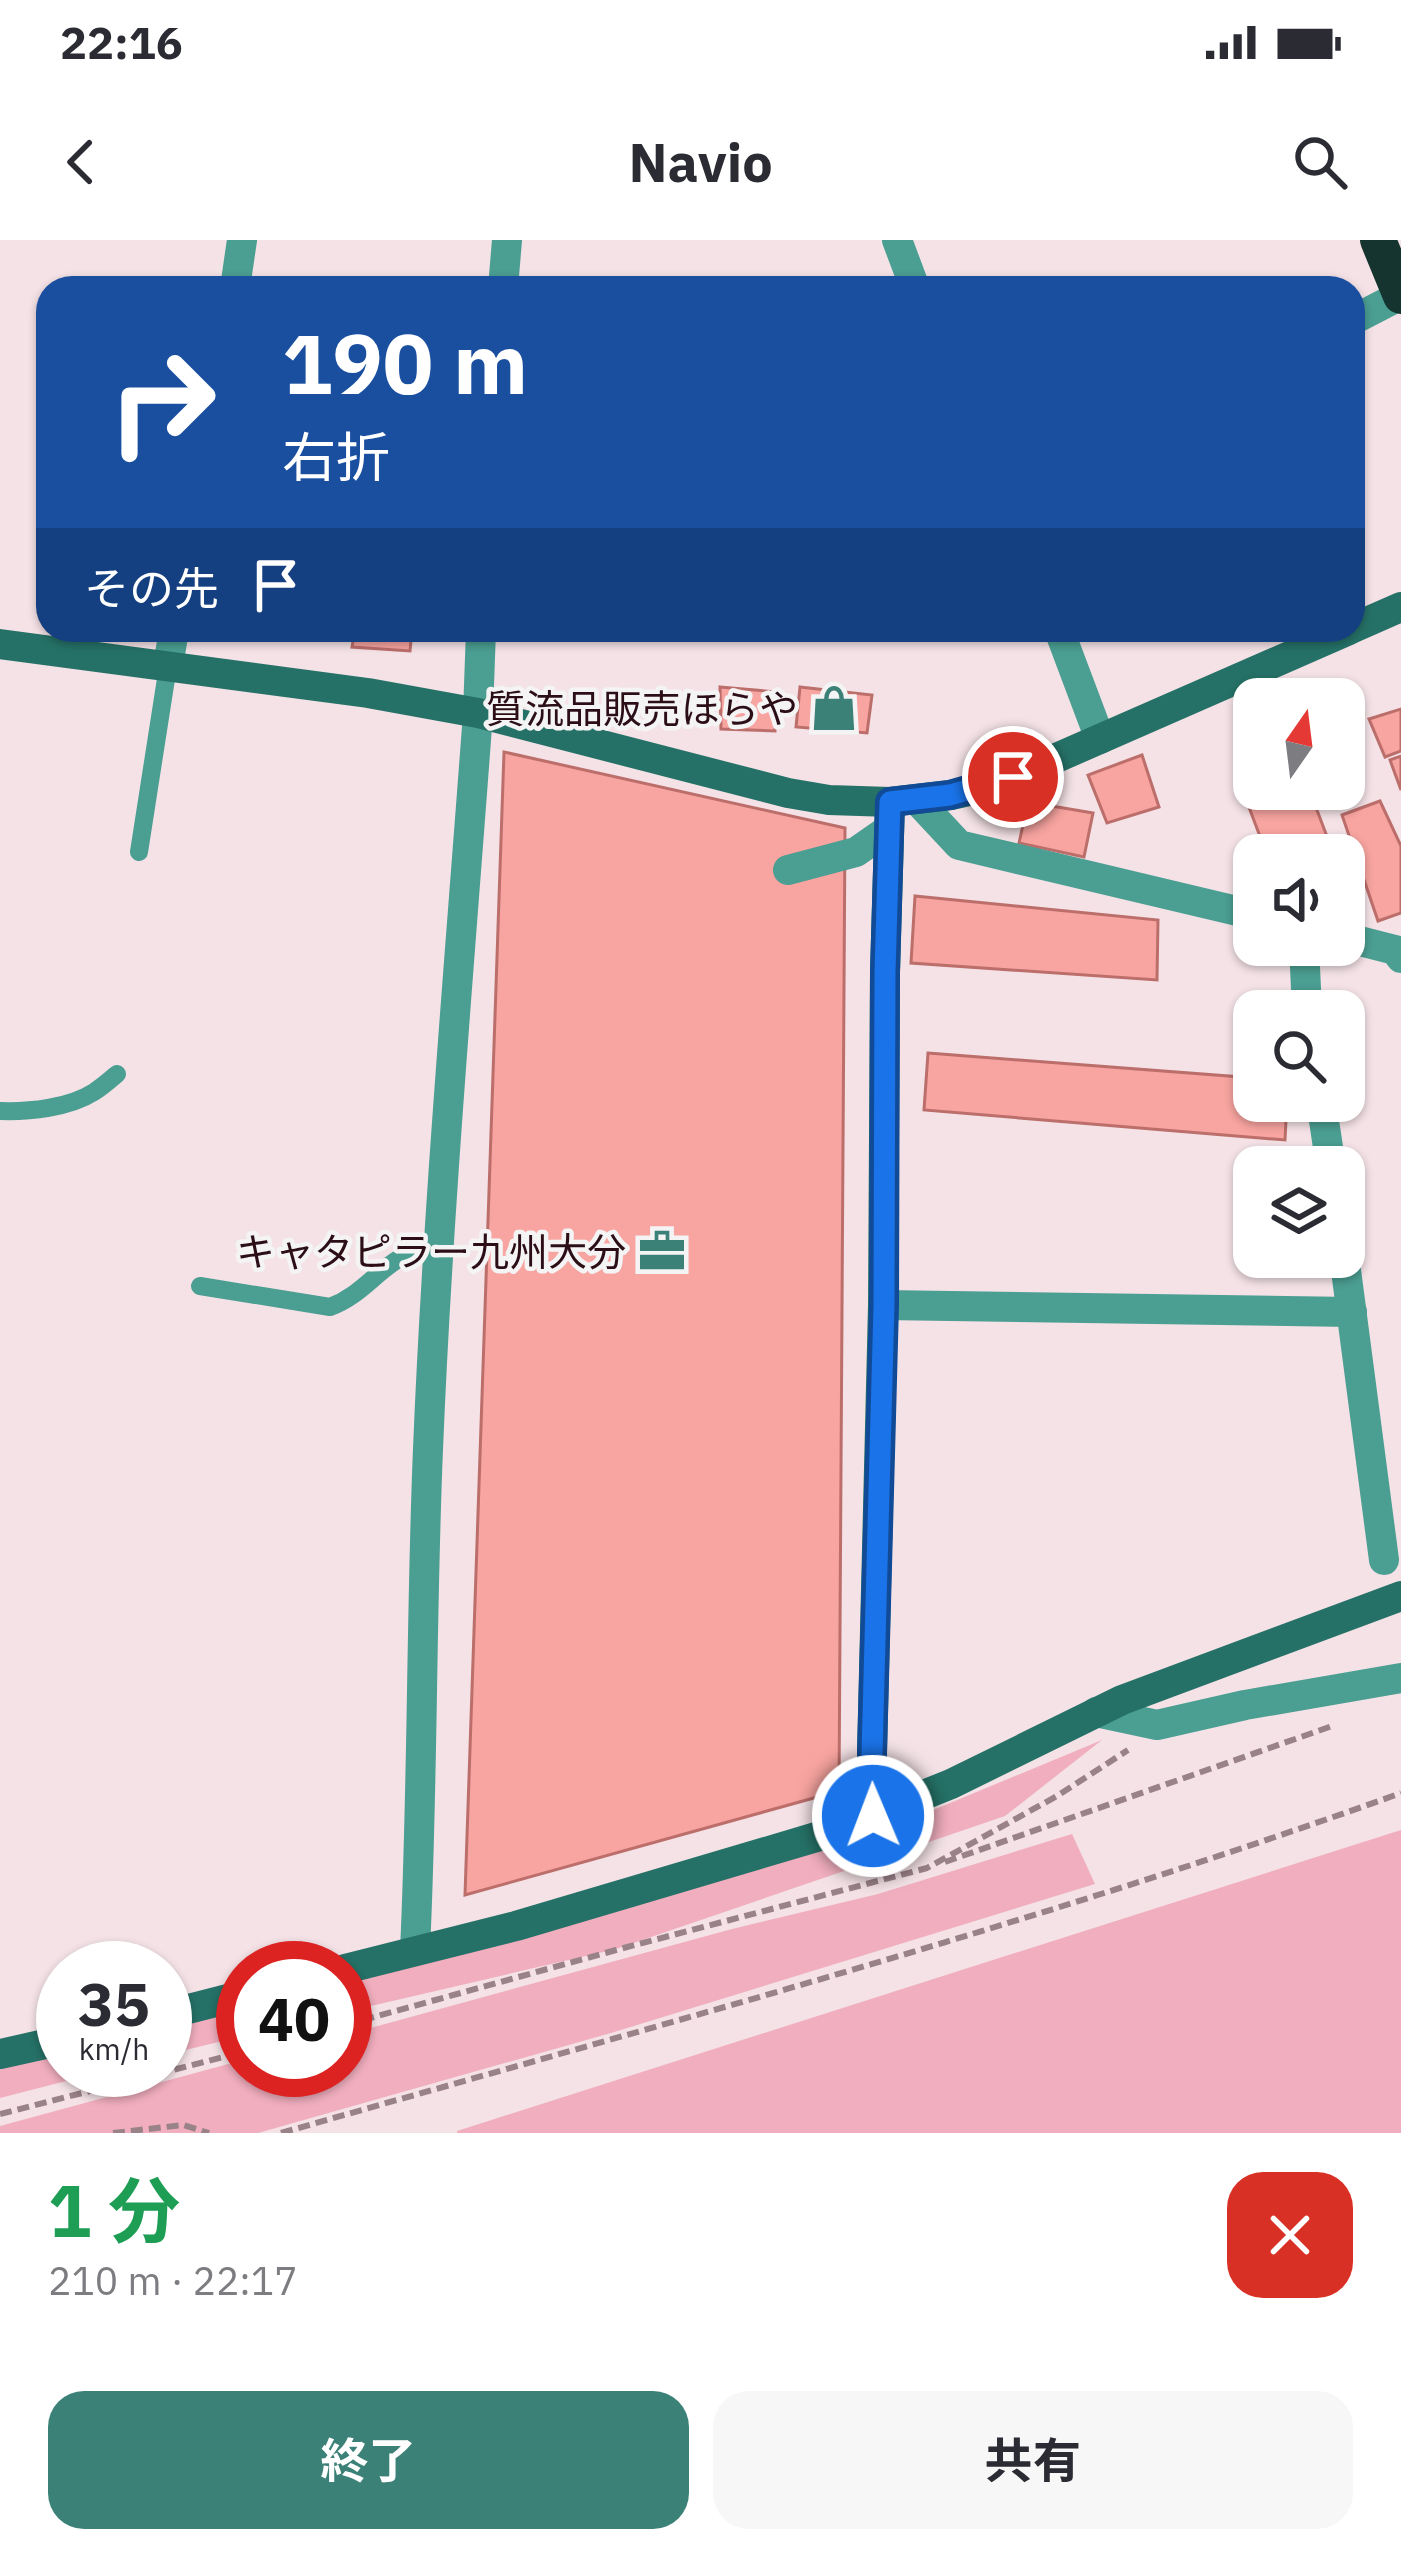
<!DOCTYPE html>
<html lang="ja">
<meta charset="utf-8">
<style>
:root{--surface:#fff;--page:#f7f7f7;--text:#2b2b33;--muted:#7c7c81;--accent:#3c8177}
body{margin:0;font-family:"IBM Plex Sans","Noto Sans JP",sans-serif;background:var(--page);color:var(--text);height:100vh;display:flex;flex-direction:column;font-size:45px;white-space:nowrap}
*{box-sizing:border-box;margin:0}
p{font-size:39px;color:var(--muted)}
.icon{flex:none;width:66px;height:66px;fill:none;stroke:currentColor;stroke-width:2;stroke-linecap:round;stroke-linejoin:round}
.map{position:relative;height:1893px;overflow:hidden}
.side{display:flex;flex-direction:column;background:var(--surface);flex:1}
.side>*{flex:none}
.banner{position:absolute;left:36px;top:36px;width:1329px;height:366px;border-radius:36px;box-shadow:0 3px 9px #0004;background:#1a4fa0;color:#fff;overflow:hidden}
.needle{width:78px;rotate:14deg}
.controls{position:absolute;left:1233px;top:438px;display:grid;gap:24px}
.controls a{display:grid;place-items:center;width:132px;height:132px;border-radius:24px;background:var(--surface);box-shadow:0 3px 9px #0004;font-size:60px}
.speed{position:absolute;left:36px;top:1701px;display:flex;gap:24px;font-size:60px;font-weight:700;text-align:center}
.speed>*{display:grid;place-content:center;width:156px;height:156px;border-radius:50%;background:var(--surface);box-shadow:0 3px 9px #0004;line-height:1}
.speed small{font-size:30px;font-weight:400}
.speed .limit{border:18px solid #d22;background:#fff;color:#111}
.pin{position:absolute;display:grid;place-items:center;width:102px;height:102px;color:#fff;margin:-51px;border:6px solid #fff;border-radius:50%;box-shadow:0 3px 12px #0007}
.me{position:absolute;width:132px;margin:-66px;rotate:359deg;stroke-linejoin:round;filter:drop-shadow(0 0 9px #0008)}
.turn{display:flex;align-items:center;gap:42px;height:252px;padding:0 48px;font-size:54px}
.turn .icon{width:156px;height:156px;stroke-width:2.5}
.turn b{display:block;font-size:84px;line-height:102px}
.then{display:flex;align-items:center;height:114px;padding:0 48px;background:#0003;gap:24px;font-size:45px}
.round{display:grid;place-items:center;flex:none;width:126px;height:126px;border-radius:36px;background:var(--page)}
.head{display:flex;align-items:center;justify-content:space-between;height:204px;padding:0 48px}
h1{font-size:72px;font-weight:700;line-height:90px;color:#1e9e55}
.cta{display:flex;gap:24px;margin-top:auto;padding:24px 48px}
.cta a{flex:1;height:138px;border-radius:36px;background:var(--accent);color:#fff;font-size:48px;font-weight:700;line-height:138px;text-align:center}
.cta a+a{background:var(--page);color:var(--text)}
.status{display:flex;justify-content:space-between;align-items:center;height:84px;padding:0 60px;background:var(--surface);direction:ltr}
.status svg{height:33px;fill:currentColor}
header{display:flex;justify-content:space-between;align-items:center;height:156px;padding:0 48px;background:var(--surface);font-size:54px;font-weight:700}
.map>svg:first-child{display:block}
.green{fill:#f1aebe}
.building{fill:#f8a4a0;stroke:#bc6e6b;stroke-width:3}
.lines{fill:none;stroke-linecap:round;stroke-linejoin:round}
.path{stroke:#9a8289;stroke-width:6;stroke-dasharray:12 6;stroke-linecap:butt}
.lane{stroke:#4b9e92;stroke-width:18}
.street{stroke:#4b9e92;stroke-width:30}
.secondary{stroke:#257167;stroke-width:30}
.highway{stroke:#16342f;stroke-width:36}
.route-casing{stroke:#114b97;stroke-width:30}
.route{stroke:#1a73e8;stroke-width:21}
.labels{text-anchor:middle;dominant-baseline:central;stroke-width:9;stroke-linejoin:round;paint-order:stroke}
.poi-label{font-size:39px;fill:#2c0e17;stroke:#f4f4f4;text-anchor:end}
</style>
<div class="status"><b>22:16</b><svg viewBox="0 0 49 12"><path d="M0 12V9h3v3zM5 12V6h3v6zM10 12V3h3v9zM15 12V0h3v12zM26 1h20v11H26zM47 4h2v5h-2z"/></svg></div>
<header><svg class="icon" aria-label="back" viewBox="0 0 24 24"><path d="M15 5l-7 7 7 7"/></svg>Navio<svg class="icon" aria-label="search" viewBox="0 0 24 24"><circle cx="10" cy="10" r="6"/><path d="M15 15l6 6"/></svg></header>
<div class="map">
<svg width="1401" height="1893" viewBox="0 0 1401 1893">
<rect width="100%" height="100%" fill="#f4e2e6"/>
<!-- green -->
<g class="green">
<polygon points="1102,1500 1005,1576 616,1709 345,1772 345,1735 880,1592"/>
<polygon points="1401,1590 1401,1893 457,1893 457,1891"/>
<polygon points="1072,1594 1095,1644 611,1793 258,1893 0,1893 0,1886 243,1820 243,1830 345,1830 345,1795 732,1689 878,1654"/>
<polygon points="243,1762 243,1796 165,1815 165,1783"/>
<polygon points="63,1810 63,1830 109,1830 0,1858 0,1827"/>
</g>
<!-- building -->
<g class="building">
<polygon points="355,390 412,390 410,411 352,407"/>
<polygon points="720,447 777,452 775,491 721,489"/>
<polygon points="800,447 872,455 867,493 796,487"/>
<polygon points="1401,469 1401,511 1385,517 1369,479"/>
<polygon points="504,512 845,588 839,1551 465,1655"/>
<polygon points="1142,515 1159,567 1107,583 1088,535"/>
<polygon points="1401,516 1401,550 1390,520"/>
<polygon points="1260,549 1309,549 1334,615 1267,615 1244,554"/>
<polygon points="1380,561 1401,606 1401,673 1378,681 1342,575"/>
<polygon points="1028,562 1093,573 1084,617 1019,603"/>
<polygon points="915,656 1158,680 1157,740 911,723"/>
<polygon points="928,813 1254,838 1254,861 1287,861 1285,900 924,870"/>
</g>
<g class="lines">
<!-- path -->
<g class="path">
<polyline points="945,1622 1335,1485"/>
<polyline points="345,1785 616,1710 927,1628 1057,1556 1128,1510"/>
<polyline points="0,1874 243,1812"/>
<polyline points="113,1893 183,1885 209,1893"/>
<path d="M281,1893C655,1786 1034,1685 1401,1553"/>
</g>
<!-- lane -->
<g class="lane">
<polyline points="139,612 168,426"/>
<path d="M0,871C29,872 69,868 94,852C102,847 110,840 117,834"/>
<path d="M200,1046L330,1067C373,1051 385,1011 438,1006"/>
</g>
<!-- street -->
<g class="street">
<polyline points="897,0 915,48"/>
<polyline points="235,48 242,0"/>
<polyline points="503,48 507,0"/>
<polyline points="1353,80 1401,55"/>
<polyline points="1059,390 1100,499"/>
<polyline points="168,426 174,390"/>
<polyline points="917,560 959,605 1254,675"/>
<polyline points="788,630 856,612 889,589"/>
<polyline points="1344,697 1395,710 1401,718"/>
<polyline points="1304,705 1307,771"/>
<polyline points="1321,861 1331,927"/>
<polyline points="1344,1015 1384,1320"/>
<polyline points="883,1065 1352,1072"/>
<polyline points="1096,1472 1157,1485 1245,1465 1401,1438"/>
<path d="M415,1710C423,1543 421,1376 428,1209C438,964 460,718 478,473L481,390"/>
</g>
<!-- secondary -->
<g class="secondary">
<polyline points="1353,388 1401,367"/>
<polyline points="0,404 368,453 478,473 788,553 829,560 890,562 951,555 982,548 1013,537 1349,390"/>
<polyline points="873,1577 872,1513 883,1065 885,732 890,562"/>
<polyline points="345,1729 516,1686 823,1595 951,1544 1122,1460 1401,1356"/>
<polyline points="165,1775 243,1755"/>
<polyline points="0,1814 63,1800"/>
</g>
<!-- highway -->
<polyline class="highway" points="1378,0 1401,56"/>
</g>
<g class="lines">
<defs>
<polyline id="route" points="873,1576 872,1513 884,1065 885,732 890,562 950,555 1013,537"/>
</defs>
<!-- route casing -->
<use href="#route" class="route-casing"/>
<!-- route -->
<use href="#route" class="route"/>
</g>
<!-- icons -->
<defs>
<symbol id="shop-bare" viewBox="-9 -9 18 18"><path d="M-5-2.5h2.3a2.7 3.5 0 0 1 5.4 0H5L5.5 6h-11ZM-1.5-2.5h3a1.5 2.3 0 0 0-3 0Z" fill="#3c8177" stroke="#f4f4f4" stroke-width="2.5" paint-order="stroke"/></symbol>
<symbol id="office-bare" viewBox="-9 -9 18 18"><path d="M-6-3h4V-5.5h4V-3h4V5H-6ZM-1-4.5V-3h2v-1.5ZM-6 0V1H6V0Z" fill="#3c8177" stroke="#f4f4f4" stroke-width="2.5" paint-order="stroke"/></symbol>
</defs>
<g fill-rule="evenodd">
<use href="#shop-bare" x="801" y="435" width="66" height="66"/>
<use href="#office-bare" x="629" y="978" width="66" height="66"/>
</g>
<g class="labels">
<!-- poi labels -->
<g class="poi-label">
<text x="798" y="468">質流品販売ほらや</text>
<text x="626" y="1011">キャタピラー九州大分</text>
</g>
</g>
</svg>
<div class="controls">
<a><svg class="needle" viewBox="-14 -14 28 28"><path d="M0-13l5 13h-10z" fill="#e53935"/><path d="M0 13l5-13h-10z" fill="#7c7c81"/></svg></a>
<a><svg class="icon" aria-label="sound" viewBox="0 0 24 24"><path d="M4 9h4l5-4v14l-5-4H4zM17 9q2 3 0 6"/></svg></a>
<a><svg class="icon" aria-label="search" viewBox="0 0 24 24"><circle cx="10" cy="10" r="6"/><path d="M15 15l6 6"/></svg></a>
<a><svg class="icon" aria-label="layers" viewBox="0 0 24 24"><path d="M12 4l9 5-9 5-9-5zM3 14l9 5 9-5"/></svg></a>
</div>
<div class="speed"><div>35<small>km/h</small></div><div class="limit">40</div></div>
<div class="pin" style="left:1013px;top:537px;background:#d93025"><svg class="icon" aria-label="arrive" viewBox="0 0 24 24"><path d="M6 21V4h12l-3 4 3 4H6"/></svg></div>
<svg class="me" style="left:873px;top:1576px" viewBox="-20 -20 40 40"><circle r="17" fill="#1a73e8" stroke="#fff" stroke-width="3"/><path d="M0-11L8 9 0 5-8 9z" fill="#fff"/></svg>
<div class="banner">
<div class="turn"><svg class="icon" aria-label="right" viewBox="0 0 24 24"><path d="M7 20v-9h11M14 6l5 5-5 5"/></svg><div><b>190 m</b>右折</div></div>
<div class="then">その先<svg class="icon" aria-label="arrive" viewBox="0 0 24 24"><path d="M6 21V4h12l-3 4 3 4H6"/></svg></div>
</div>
</div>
<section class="side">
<div class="head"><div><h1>1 分</h1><p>210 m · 22:17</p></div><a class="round" style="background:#d93025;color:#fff"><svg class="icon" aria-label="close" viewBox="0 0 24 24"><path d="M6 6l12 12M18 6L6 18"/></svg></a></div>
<div class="cta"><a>終了</a><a>共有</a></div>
</section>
